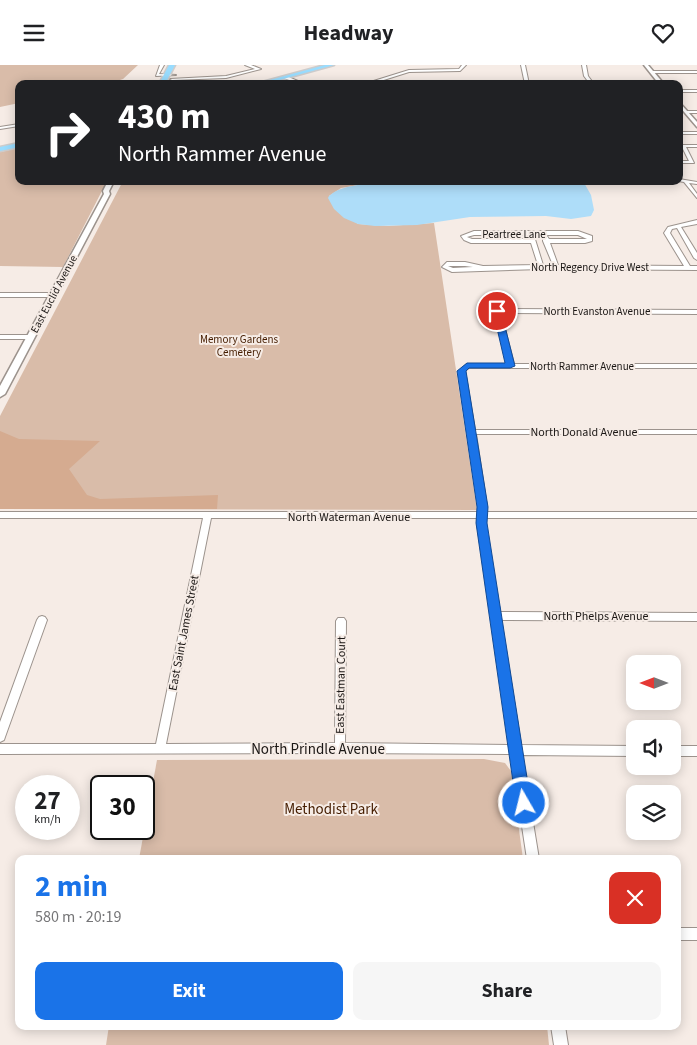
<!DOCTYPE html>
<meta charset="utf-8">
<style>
:root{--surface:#fff;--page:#f6f6f6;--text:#202124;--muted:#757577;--accent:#1a73e8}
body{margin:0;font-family:"Source Sans 3",sans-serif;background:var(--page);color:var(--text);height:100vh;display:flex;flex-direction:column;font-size:19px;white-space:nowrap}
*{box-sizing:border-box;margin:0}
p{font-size:16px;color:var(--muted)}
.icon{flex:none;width:28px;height:28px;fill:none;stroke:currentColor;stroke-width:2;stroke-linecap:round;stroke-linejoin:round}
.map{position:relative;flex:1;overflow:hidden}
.panel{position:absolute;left:15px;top:790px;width:666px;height:175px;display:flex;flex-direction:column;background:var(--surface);border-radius:10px;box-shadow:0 2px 12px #0003}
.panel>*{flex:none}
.guide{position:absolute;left:15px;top:15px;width:668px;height:105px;border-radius:10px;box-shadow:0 2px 12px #0003;background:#202124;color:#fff;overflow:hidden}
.needle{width:32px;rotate:270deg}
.controls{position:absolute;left:626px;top:590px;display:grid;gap:10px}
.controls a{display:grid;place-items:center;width:55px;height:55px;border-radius:10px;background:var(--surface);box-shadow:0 2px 12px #0003;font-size:25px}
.speed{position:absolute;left:15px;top:710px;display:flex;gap:10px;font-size:25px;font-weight:700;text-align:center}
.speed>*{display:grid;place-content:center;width:65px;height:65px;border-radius:50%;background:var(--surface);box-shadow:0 2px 12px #0003;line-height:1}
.speed small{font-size:12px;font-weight:400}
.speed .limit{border:2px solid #111;border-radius:8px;background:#fff;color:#111}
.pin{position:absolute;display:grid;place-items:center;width:42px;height:42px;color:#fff;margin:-21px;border:2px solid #fff;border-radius:50%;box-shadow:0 1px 5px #0007}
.me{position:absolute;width:55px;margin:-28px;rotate:352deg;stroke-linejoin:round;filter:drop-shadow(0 0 4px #0008)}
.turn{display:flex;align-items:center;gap:18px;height:105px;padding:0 20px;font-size:22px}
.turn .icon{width:65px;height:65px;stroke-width:2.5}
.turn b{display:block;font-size:35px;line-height:42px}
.round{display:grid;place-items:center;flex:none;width:52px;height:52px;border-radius:10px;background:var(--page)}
.head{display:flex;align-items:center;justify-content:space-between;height:85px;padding:0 20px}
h1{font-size:30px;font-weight:700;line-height:38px;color:var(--accent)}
.primary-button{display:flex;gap:10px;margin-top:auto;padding:10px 20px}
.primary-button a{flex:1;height:58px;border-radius:10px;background:var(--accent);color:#fff;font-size:20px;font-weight:700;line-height:58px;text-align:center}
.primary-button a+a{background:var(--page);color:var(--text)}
header{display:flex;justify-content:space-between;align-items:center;height:65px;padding:0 20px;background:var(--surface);font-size:22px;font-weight:700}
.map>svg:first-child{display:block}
.green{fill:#d9bca9}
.forest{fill:#d5ab90}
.water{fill:#aeddf9}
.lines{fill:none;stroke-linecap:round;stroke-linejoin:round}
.minor-casing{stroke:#9c938d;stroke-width:2}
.secondary-casing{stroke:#9c938d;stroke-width:3}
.primary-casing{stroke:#cdcccc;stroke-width:3}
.minor{fill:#fff;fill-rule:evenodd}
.secondary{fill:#fff;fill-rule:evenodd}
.primary{fill:#99dcfe;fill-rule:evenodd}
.route{fill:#1a73e8;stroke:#114b97}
.labels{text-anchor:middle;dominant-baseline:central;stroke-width:4;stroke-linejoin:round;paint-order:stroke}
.far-street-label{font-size:11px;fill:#1b1715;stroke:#f6ece6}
.far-park-label{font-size:11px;fill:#451d00;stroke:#f6ece6}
.street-label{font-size:12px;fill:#1b1715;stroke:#f6ece6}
.near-street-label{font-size:15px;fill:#1b1715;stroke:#f6ece6}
.near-park-label{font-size:15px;fill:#451d00;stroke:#f6ece6}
</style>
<header><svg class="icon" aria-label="menu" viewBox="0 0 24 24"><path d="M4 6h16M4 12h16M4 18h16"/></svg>Headway<svg class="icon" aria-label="heart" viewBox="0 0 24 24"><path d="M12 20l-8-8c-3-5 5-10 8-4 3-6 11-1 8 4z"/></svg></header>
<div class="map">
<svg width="697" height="980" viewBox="0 0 697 980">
<rect width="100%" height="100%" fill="#f6ece6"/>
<!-- green -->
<g class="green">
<polygon points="0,0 138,0 123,14 108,19 19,19 19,38 0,42"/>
<polygon points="19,83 19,116 107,116 63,202 0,201 0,87"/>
<polygon points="123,116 374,116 375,117 341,123 329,131 358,159 388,161 434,158 477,445 0,444 0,351"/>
<polygon points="484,694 505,698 511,706 523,794 139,794 157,695"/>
<polygon points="109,961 547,961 549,980 106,980"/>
</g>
<!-- forest -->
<polygon class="forest" points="0,366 19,374 100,376 69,404 87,430 100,434 218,430 217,444 0,444"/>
<!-- water -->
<path class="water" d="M379,116H583L591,130L594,145L591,151L571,154L546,151L470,152L417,160L375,161L358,159L344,153L334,144L328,133L329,131C343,119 362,121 379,116Z"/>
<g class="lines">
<defs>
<g id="minor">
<polygon points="160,0 164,0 159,9 176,10 156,11"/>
<polygon points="245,0 251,0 261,4 226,13 172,15 170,14 226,11 255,4"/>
<polygon points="462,0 466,0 460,6 409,7 371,19 364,19 409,5 459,4"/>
<polygon points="521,0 525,0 529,19 525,19"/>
<polygon points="582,0 586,0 588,11 594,19 590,19 584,11"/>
<polygon points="652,6 697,6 697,8 651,8"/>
<polygon points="284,11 286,11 305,19 299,19 284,13"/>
<rect x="679" y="25" width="18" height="2"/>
<polygon points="686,46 697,46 697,48 685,48"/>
<polygon points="19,59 19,61 0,64 0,62"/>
<rect x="679" y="67" width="18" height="2"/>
<polygon points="679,80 697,80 697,82 686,82 694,98 682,98 679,96 679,93 683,96 689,96 682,82 679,82"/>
<polygon points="679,114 697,117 697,119 689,118 697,129 697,133 684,117 678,116"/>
<path d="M697,155V159L681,162L697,188V195L694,193L677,163L672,164L670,168L690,201H697V205L541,204L452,207L442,202L447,197H465L483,201L538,200L531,178H471L464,175L461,171L474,166H578L592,171V176L585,178H550L558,200L684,201L664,168L668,162ZM474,170H578L587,174H549L547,171H543V176L553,200H543L534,171H530V174H472L467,172ZM448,201H465L473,202L453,203Z"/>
<polygon points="0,228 53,228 56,230 53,232 0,232"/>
<path d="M497,244L697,245V249L501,248L514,299H697V303H469L465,306L475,365H697V369H476L487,442V447H697V453H486L485,458L500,547L697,548V556L501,555L521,680L635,681V691L522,690L539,794H527L511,689L340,688L0,689V679H156L203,453H0V447H478L479,442L459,306L467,299H507L494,246ZM211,453H477V458L510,680L345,678L346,556L344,553H338L336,556L335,678L166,679Z"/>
<polygon points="0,270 31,270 34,272 31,274 0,274"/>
<polygon points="42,551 45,552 47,555 5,672 4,675 0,677 0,657 37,555 39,552"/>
<rect x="672" y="681" width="25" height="10"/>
<rect x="678" y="863" width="19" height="12"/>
<polygon points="551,961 565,961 568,980 554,980"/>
</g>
<g id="secondary">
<polygon points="644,0 648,0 664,19 659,19"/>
<polygon points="679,37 697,57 697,62 679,41"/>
<polygon points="108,116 114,116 109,126 110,129 5,329 0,332 0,321 104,129 103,126"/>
</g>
<g id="primary">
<polygon points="169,0 175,0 165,19 159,19"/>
<polygon points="325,0 334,0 265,19 255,19"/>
<polygon points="19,78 19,82 0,86 0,82"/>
</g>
</defs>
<!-- minor casing -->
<use href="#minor" class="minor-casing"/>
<!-- secondary casing -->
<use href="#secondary" class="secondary-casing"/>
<!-- primary casing -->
<use href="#primary" class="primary-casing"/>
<!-- minor -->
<use href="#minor" class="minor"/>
<!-- secondary -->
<use href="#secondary" class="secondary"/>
<!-- primary -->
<use href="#primary" class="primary"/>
</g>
<!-- route -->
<polygon class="route" points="494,244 501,246 515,301 510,303 469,303 466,306 488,442 487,458 531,738 529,742 524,744 519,742 516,738 476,458 477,442 457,306 467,298 505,298 493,246"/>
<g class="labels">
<!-- far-street labels -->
<g class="far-street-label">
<text x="514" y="169">Peartree Lane</text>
<text x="590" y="202">North Regency Drive West</text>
<text transform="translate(54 229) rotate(-62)">East Euclid Avenue</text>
<text x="597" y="246">North Evanston Avenue</text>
<text x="582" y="301">North Rammer Avenue</text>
</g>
<!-- far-park labels -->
<g class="far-park-label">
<text x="239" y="274">Memory Gardens<tspan x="239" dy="13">Cemetery</tspan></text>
</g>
<!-- street labels -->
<g class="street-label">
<text x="584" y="367">North Donald Avenue</text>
<text x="349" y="452">North Waterman Avenue</text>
<text x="596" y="551">North Phelps Avenue</text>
<text transform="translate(184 568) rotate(-79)">East Saint James Street</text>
<text transform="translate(341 620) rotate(-89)">East Eastman Court</text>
</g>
<!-- near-street labels -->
<g class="near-street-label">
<text x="318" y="684">North Prindle Avenue</text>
</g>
<!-- near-park labels -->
<g class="near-park-label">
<text x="331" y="744">Methodist Park</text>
</g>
</g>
</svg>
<div class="controls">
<a><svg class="needle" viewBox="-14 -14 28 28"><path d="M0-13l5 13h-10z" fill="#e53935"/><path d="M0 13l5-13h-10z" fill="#757577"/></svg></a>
<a><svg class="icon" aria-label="sound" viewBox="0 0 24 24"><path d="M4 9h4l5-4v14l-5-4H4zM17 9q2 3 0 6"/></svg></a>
<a><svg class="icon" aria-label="layers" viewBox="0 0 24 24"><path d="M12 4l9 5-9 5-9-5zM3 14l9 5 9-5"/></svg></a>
</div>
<div class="speed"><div>27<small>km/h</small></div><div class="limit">30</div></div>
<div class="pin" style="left:497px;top:246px;background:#d93025"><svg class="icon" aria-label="arrive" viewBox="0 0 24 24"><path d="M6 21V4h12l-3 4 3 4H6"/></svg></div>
<svg class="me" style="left:524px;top:738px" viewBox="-20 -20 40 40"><circle r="17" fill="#1a73e8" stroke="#fff" stroke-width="3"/><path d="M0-11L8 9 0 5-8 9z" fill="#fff"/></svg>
<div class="guide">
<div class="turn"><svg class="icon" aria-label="right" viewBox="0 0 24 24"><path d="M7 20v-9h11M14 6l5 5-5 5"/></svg><div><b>430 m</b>North Rammer Avenue</div></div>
</div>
<section class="panel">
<div class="head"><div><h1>2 min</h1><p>580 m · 20:19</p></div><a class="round" style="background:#d93025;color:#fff"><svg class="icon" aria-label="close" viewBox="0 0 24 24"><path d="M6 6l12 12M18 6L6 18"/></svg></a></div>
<div class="primary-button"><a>Exit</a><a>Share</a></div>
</section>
</div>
